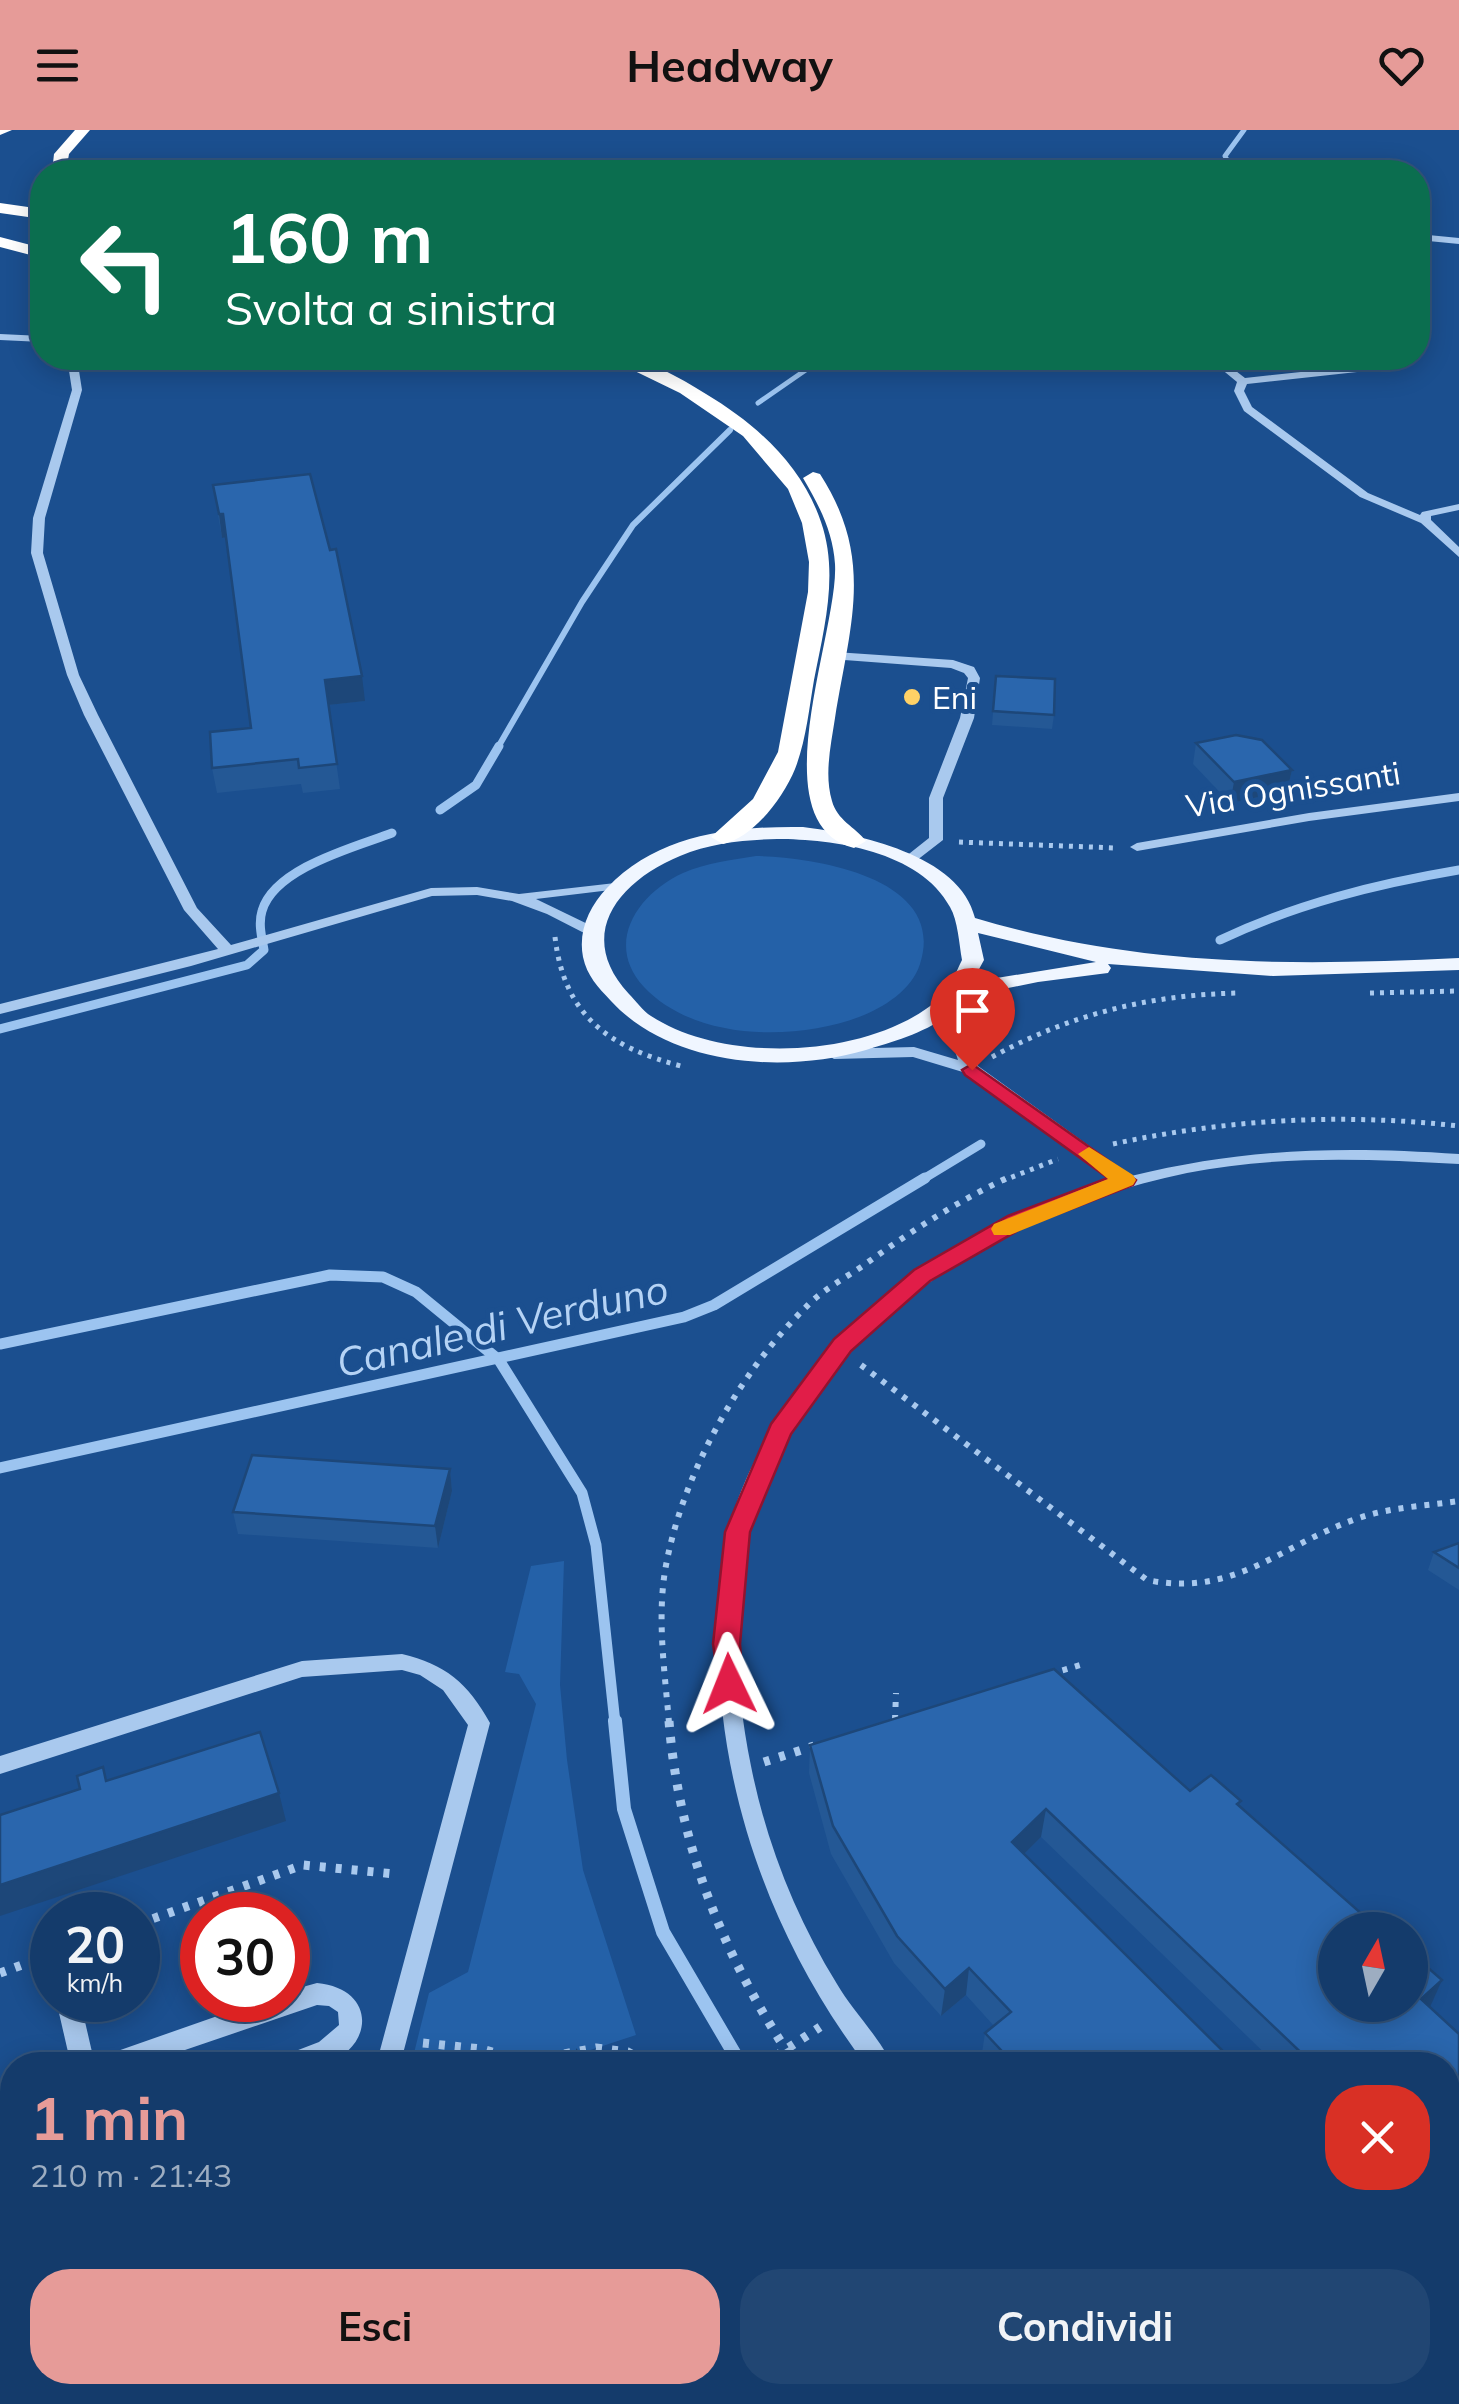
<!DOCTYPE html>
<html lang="it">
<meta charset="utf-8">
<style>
:root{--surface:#143b6b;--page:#214673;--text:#f1f3f6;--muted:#9dadc1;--line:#33557e;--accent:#e69b98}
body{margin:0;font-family:Mulish,sans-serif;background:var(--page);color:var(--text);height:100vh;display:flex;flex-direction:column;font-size:38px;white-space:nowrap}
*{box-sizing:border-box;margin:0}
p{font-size:32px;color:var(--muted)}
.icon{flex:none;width:55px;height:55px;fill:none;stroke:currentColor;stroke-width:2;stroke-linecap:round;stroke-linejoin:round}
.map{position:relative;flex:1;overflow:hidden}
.sheet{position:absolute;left:0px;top:1922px;width:1460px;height:352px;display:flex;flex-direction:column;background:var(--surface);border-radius:40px 40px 0 0;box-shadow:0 5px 25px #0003,0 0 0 2px var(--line)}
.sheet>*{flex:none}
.top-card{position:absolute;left:30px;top:30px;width:1400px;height:210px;border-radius:40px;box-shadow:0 5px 25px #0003,0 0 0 2px var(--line);background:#0b6e4f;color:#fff;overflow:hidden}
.needle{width:65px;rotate:9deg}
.controls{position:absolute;left:1318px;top:1782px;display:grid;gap:20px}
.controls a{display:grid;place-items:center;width:110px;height:110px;border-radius:50%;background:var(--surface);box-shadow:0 5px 25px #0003,0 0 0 2px var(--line);font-size:50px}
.speed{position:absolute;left:30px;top:1762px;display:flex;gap:20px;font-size:50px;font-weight:700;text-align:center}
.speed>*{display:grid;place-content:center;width:130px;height:130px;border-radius:50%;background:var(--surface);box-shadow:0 5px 25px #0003,0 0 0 2px var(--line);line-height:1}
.speed small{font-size:25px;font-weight:400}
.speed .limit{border:15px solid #d22;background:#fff;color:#111}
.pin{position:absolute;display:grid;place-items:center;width:85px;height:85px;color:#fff;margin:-102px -42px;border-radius:50% 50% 50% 0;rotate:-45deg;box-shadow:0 0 10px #0007}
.pin .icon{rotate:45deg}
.me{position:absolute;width:110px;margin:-55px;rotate:358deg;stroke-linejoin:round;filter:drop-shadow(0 0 8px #0008)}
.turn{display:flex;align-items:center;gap:35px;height:210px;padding:0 30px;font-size:45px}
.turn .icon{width:130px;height:130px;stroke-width:2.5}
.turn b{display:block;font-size:70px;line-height:85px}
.round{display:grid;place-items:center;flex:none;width:105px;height:105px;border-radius:40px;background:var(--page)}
.summary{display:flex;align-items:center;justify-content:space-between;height:170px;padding:0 30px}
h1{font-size:60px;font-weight:700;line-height:75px;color:var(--accent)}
.cta{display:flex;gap:20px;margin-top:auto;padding:20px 30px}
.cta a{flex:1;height:115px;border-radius:40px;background:var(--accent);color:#111;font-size:40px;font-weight:700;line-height:115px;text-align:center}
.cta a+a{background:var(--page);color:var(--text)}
header{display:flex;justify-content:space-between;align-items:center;height:130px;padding:0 30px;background:var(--accent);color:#111;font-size:45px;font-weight:700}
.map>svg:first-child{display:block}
.green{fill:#2461a8}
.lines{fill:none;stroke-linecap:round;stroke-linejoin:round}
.stream-far4{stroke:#9cc4f0;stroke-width:5}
.stream-far3{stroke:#9cc4f0;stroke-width:6}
.stream-far2{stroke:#9cc4f0;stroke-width:9}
.stream-far1{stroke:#9cc4f0;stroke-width:11}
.stream{stroke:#9cc4f0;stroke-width:14}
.minor-tunnel{stroke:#3d69a0;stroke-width:24;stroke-dasharray:24 11;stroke-linecap:butt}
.path-far2{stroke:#a9c9ee;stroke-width:5;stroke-dasharray:4 6;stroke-linecap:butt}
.path-far1{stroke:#a9c9ee;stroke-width:6;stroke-dasharray:5 8;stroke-linecap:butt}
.path{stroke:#a9c9ee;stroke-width:9;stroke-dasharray:6 10;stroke-linecap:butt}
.minor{fill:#a9c9ee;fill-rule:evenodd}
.major{fill:#f0f6ff;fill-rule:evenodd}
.highway{fill:#fff;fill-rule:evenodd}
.wall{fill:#245895}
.shaded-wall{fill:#1d4779}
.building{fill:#2a66ad;stroke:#1d4779;stroke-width:2.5}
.route{fill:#e11d48;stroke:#92132f;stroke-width:2.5}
.slow{fill:#f59e0b}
.poi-dot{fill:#ffd166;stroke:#1b4f8f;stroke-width:4}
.labels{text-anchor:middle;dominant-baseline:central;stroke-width:10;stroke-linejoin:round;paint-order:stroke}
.far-poi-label{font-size:32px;fill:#fff;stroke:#1b4f8f;text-anchor:start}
.far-street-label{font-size:32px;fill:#fff;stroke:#1b4f8f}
.water-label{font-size:40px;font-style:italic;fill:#b5d3f5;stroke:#1b4f8f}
</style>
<header><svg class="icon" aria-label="menu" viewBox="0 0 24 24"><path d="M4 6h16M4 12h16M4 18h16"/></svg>Headway<svg class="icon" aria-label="heart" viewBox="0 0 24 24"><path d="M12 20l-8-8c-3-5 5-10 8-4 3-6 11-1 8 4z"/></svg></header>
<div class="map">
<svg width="1459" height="2274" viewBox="0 0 1459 2274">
<rect width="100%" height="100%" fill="#1b4f8f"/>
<!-- green -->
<g class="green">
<path d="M756,726C813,727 948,747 920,834C912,860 883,878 859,887C795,911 695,911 644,857C604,814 637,764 683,743C706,733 731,730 756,726Z"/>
<polygon points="564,1431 560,1555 567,1630 583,1740 636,1905 566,1928 564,1935 411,1935 429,1863 468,1842 536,1574 519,1544 505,1542 531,1436"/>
<polygon points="329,2263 657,2262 665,2274 327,2274"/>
</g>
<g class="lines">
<!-- stream-far4 -->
<g class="stream-far4">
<polyline points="1233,42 1225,26 1244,0"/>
<polyline points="758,273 823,228"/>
</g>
<!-- stream-far3 -->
<polyline class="stream-far3" points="497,619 582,472 633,395 730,300"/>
<!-- stream-far2 -->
<g class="stream-far2">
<polyline points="440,680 476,655 499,616"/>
<path d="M1220,810C1296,774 1376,754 1459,740"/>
<path d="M0,899L247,835L264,820C262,808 258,794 262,781C274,738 355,717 392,703"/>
<polyline points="920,1051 981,1014"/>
</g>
<!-- stream-far1 -->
<g class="stream-far1">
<polyline points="0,1214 330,1145 383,1147 416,1162 499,1230 582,1363 596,1415 615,1593"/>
<polyline points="0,1338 684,1187 714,1175 925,1048"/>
</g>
<!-- stream -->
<g class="stream">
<polyline points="615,1591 624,1679 663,1802 741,1935"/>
<polyline points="1040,2262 1054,2274"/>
</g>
<!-- minor-tunnel -->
<polyline class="minor-tunnel" points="1337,2262 1366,2274"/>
<!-- path-far2 -->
<g class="path-far2">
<polyline points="959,712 1116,718"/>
<path d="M555,807C564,885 608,917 681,936"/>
<polyline points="1370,863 1459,861"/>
<path d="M992,927C1071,884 1149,865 1238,863"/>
<path d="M1113,1014C1229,989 1341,983 1459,996"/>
<polyline points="1002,1051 1058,1029"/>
</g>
<!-- path-far1 -->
<g class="path-far1">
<path d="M861,1235L1147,1450C1236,1468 1281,1414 1359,1388C1391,1377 1426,1376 1459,1371"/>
<polyline points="1050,1544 1087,1533"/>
<polyline points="895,1590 896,1563"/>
<path d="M669,1593C665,1543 657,1491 665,1441C681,1346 739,1242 808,1175C824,1159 845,1148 864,1135C910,1102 956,1072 1007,1048"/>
</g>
<!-- path -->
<g class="path">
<path d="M669,1591C679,1718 725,1830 796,1935"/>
<polyline points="764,1632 814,1616"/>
<polyline points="138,1794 303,1735 395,1744"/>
<polyline points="0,1843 52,1824"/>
<polyline points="423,1913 481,1919 526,1931 596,1918 628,1922 650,1935"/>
<polyline points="762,1935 820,1897"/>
<polyline points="1154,2262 1174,2274"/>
<polyline points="1060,2274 1066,2262"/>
</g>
<!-- minor -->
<g class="minor">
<polygon points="1418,104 1459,108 1459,114 1418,110"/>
<polygon points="0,204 42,206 42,212 0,210"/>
<polygon points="67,228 77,228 82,260 45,388 43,423 79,545 98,585 197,778 231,815 431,758 477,757 519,764 624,752 626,755 619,759 536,769 598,799 598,805 588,805 547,784 512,771 477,765 432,766 191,836 0,884 0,874 218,819 184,780 84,585 67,545 31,423 33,388 72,260"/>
<path d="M1208,228H1219L1245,248L1348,237L1338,228C1349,228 1355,231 1362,239L1357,242L1247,254L1244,261L1252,277L1368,363L1420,385L1422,382L1459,374V380L1431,386V390L1459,417V427L1421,393L1360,367L1244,281L1234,261L1237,252Z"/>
<polygon points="835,522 953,530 974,537 980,548 974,588 943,668 943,710 912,734 907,735 900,731 929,708 929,668 960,588 968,548 964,543 951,538 831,529 829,526"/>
<polygon points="1459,663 1459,671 1309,691 1137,721 1130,717 1137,713 1309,683"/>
<path d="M947,867L955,872L970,924L978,936L1131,1046C1246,1018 1341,1016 1459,1024V1034C1369,1029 1277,1025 1187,1043C1028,1076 879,1157 793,1300C773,1332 755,1366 747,1403C730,1477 736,1562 751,1636C766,1712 796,1788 837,1854C852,1880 881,1909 892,1935H866C774,1814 720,1667 718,1514C717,1472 719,1427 732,1387C760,1297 826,1215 899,1158C961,1109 1036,1069 1114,1050L966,943L913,927L834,929L826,924L834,919L914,917L958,930L939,872Z"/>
<path d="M402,1524C445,1534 468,1553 490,1593L400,1935H376L468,1595L443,1560L420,1545L402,1540L302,1547L0,1644V1626L302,1531Z"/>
<path d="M317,1853C378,1859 374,1919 324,1934C310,1938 291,1935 276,1935L280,1927L319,1912L339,1895L338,1882L329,1876L317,1875L141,1935H97L101,1927L109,1924L263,1870H288V1861Z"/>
<polygon points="56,1870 80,1870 95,1935 71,1935"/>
<polygon points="1448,2256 1459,2260 1459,2274 1422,2274 1416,2271 1412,2262 1448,2262"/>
<polygon points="289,2262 315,2262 313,2274 287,2274"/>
<polygon points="1207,2262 1245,2262 1252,2274 1215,2274"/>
<polygon points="1326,2262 1354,2262 1349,2274 1321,2274"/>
</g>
<!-- major -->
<path class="major" d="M803,697C857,704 960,724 975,788C1138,837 1291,836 1459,828V840L1273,846L1108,834L1111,838L1108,843L1100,844L1038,852L964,867C945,898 898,910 866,920C784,944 671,936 611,871C598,857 587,846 583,827C578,801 589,777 607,758C658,704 733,696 803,697ZM777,709C833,709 920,721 950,777C958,791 959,813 962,830C956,842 949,860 939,869C871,928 726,935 651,886C643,881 636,871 629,864C575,806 617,752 680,726C711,713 744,710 777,709ZM978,803L1096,832L972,852L984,830Z"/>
<!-- highway -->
<g class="highway">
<polygon points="0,0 12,0 0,5"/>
<polygon points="75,0 90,0 69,24 66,42 52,42 54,24"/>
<polygon points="0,73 42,79 42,89 0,83"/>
<polygon points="0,107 42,118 42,128 0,117"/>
<path d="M608,228C643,226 677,246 706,264C756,294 802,335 821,392C839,444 824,498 814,550C809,579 806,611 795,639C783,668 754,707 723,714L711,707L753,669L778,622L808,462L809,432L802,393L788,359L743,306L680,263Z"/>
<path d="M813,342L820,344C875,429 850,495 835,588C831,615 824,644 832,671C837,690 855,697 866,711L854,718C758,694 839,501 835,434C833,402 819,375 803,348Z"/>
</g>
</g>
<!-- wall -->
<g class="wall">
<polygon points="213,355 365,571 328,575 340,659 303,663 301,654 217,663 212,638 251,598 226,407 222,408"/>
<polygon points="996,546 1054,585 1052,599 992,595"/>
<polygon points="1196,613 1292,640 1287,661 1230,673 1193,634"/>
<polygon points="450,1339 452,1361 438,1418 238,1404 233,1382"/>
<polygon points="1459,1413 1459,1460 1428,1440 1434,1422"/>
<polygon points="810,1615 1190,1661 1240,1676 1430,1877 1459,1904 1459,2111 1448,2100 1448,1935 1277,1935 1041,1707 1024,1724 1237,1935 986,1935 981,1930 985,1903 994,1896 966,1865 941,1886 894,1833 831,1724 809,1643"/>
<polygon points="1448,2143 1459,2190 1459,2217 1448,2214"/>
</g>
<!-- shaded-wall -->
<g class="shaded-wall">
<polygon points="219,384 223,384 227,407 222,408"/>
<polygon points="362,546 365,571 328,575 325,550"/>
<polygon points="1292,640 1287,661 1230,673 1234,652"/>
<polygon points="450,1339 452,1361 438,1418 435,1396"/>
<polygon points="279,1663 286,1691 0,1786 0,1755"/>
<polygon points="1046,1679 1041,1707 1008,1740 1012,1712"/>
<polygon points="969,1838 966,1865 941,1886 945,1859"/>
<polygon points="1442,1850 1430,1877 1421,1869"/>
</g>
<!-- building -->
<g class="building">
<polygon points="310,344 330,420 336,419 362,546 325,550 337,634 299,638 298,629 212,638 210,602 251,598 223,384 219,384 213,355"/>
<polygon points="996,546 1055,549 1054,585 993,581"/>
<polygon points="1236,605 1262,610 1292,640 1234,652 1196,613"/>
<polygon points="252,1325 450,1339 435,1396 233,1382"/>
<polygon points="1459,1413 1459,1438 1434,1422"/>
<polygon points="1054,1539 1190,1661 1211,1645 1241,1671 1237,1674 1380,1800 1335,1800 1335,1875 1410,1875 1410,1822 1442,1850 1421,1869 1459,1904 1459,2074 1448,2063 1448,1935 1314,1935 1046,1679 1012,1712 1237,1935 1061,1935 1055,1929 1048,1935 1015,1935 985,1903 1011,1882 969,1838 945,1859 897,1806 833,1696 810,1615"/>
<polygon points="260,1602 279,1663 0,1755 0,1685 80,1659 77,1646 103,1637 106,1651"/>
<polygon points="577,1921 589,1935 574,1935"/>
<polygon points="653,1925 661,1935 640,1935"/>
<polygon points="1448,2143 1459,2154 1459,2190 1448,2187"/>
<polygon points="709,2262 930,2262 939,2274 710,2274 704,2266"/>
</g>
<!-- route -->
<polygon class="route" points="972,934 1136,1050 1133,1055 1024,1097 930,1151 851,1221 791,1304 750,1402 740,1514 743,1554 739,1562 729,1565 720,1562 713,1514 725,1402 771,1294 834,1209 914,1140 1008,1086 1108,1048 965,945 962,940"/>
<!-- slow -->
<polygon class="slow" points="1089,1017 1133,1045 1136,1050 1133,1055 1010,1105 994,1105 991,1099 994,1094 1108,1049 1078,1024"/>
<!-- markers -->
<circle class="poi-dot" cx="912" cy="567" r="10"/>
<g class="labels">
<!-- far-poi labels -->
<g class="far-poi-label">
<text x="932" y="567">Eni</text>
</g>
<!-- far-street labels -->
<g class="far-street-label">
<text transform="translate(1293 659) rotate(-9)">Via Ognissanti</text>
</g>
<!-- water labels -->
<g class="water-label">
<text transform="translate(502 1195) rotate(-13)">Canale di Verduno</text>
</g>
</g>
</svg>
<div class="controls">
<a><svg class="needle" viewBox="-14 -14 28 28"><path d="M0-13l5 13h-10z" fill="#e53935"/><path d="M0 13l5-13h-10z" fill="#9dadc1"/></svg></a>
</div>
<div class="speed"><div>20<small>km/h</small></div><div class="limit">30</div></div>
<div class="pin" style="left:972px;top:940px;background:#d93025"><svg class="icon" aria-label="arrive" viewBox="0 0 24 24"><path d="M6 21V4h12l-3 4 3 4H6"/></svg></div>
<svg class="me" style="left:729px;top:1554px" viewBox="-20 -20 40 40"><path d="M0-17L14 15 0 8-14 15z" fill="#e11d48" stroke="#fff" stroke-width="4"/></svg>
<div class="top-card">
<div class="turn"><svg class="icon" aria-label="left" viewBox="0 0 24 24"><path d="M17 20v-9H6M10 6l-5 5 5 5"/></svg><div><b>160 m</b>Svolta a sinistra</div></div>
</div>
<section class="sheet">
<div class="summary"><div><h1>1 min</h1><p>210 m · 21:43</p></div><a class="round" style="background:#d93025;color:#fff"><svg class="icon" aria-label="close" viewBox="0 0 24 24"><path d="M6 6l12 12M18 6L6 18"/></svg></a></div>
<div class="cta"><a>Esci</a><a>Condividi</a></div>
</section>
</div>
